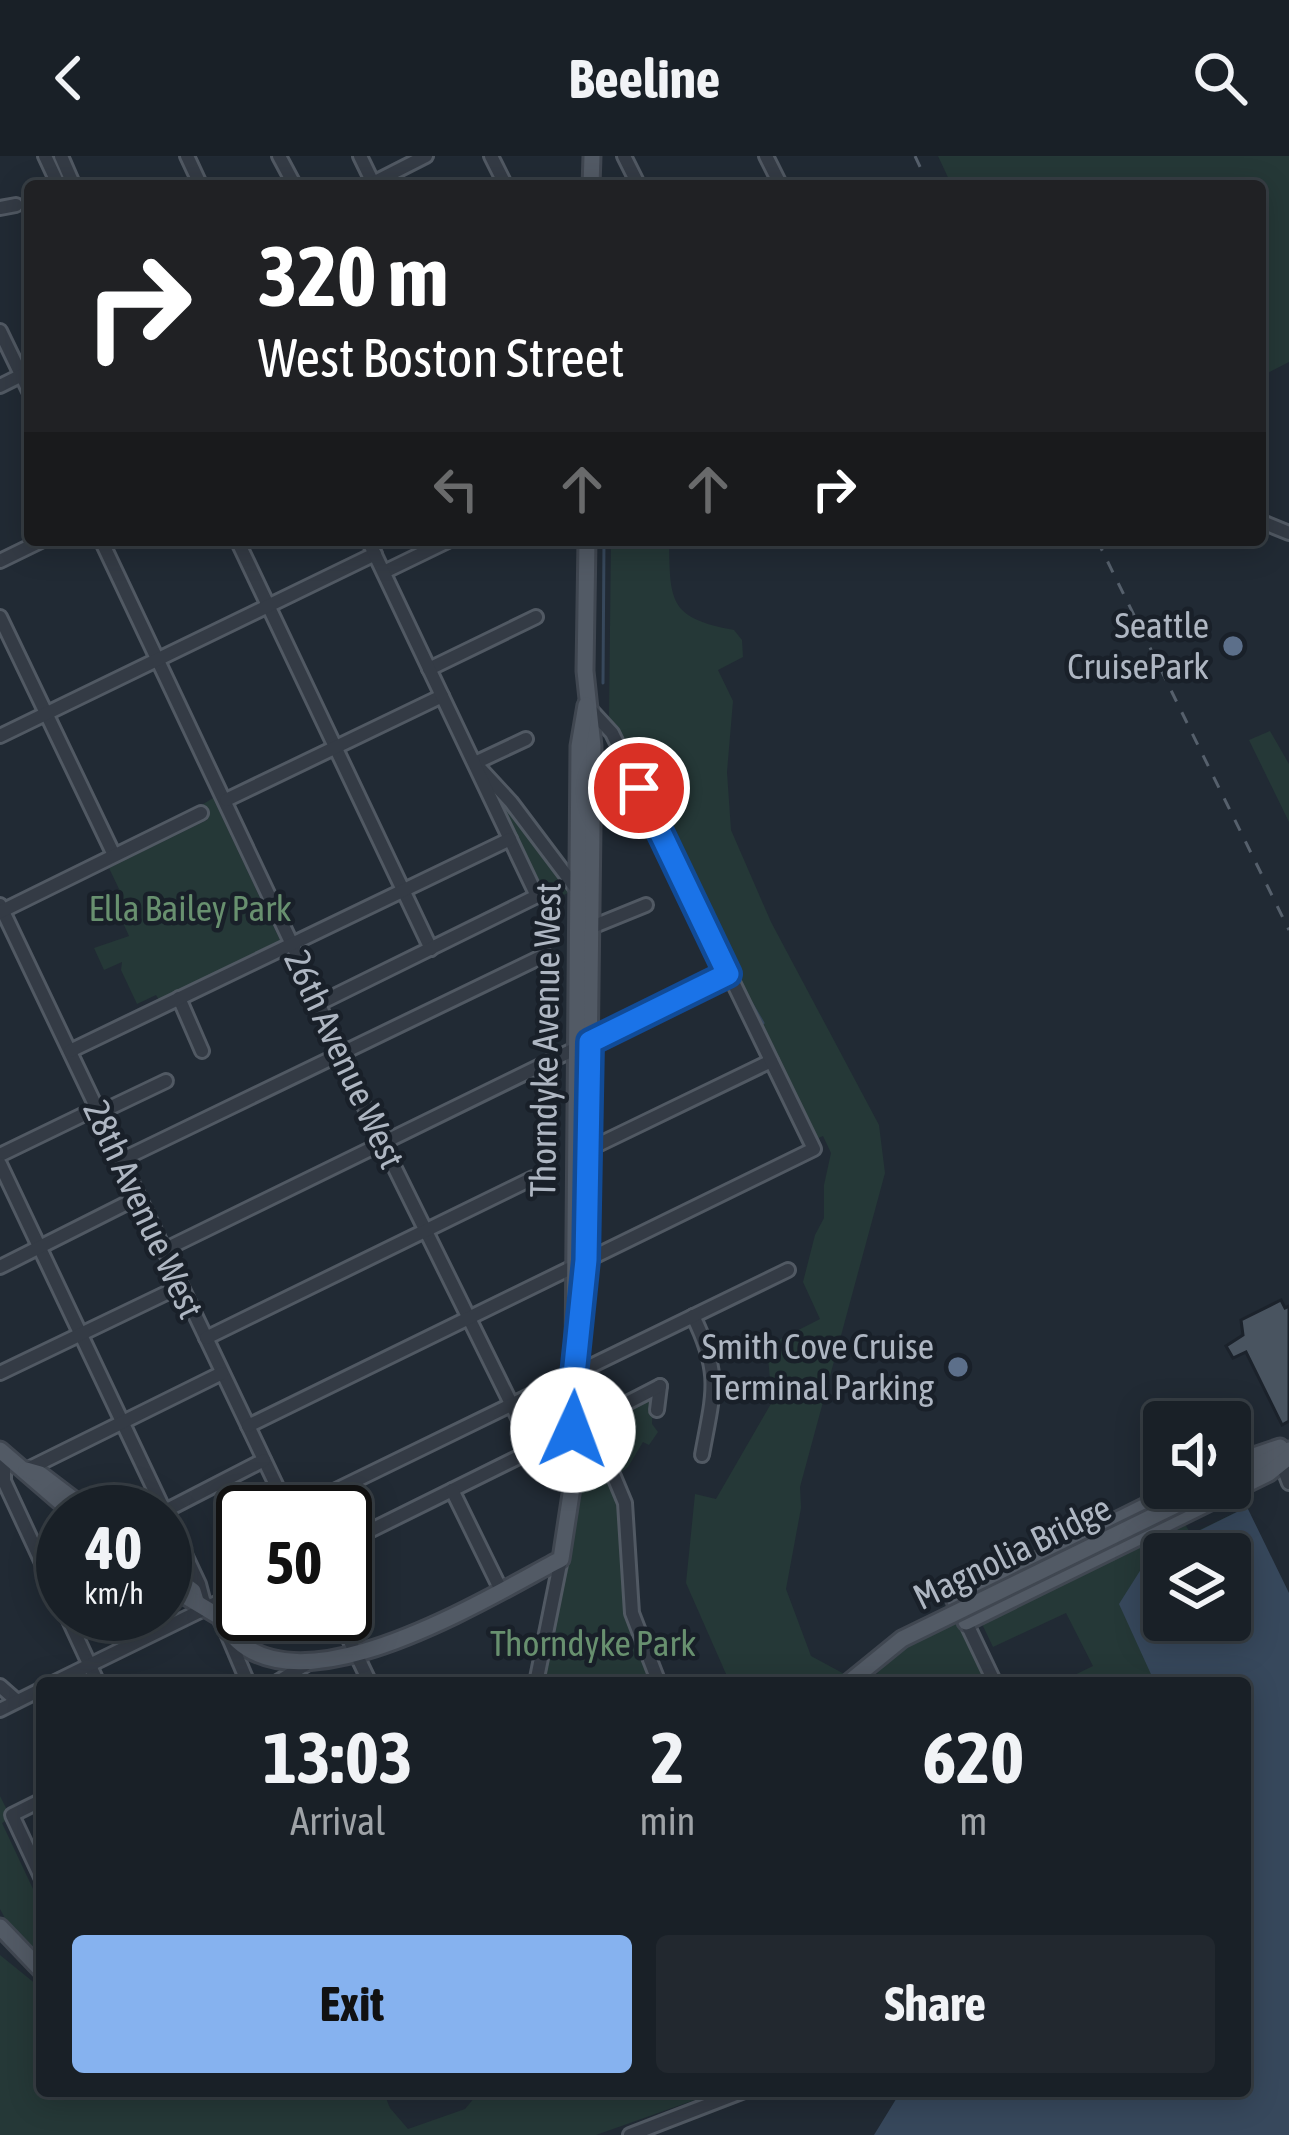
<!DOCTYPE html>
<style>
:root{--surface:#192027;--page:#22282f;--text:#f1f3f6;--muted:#9fa3a7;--line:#373e44;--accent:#86b2ef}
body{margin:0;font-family:"Asap Condensed",sans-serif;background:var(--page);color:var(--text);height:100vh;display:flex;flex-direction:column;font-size:45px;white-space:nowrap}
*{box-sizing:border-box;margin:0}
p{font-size:39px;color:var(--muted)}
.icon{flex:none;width:66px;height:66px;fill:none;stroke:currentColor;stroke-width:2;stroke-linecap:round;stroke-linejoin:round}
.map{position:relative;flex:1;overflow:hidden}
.side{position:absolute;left:36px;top:1521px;width:1215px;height:420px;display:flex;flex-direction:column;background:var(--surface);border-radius:12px;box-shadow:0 6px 30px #0003,0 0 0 3px var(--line)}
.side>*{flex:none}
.top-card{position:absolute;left:24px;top:24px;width:1242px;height:366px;border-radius:12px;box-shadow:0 6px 30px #0003,0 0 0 3px var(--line);background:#202124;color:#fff;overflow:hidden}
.buttons{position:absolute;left:1143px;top:1245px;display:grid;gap:24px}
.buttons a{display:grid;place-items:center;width:108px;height:108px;border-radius:12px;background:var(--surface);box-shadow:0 6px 30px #0003,0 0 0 3px var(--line);font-size:60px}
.speed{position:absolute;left:36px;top:1329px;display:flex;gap:24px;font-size:60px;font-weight:700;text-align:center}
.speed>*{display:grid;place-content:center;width:156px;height:156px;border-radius:50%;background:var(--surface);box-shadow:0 6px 30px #0003,0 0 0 3px var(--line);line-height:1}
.speed small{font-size:30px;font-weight:400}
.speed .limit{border:6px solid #111;border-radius:18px;background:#fff;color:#111}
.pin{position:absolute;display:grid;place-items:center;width:102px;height:102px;color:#fff;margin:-51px;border:6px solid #fff;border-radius:50%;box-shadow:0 3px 12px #0007}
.me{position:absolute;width:132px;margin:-66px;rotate:2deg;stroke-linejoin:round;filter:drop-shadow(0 0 9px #0008)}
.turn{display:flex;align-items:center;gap:42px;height:252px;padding:0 36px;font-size:54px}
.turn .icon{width:156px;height:156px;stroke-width:2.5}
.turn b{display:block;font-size:84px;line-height:102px}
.lanes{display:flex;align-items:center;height:114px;padding:0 36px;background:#0003;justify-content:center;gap:60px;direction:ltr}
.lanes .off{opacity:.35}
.eta{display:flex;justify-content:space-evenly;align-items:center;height:204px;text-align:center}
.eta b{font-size:72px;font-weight:700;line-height:84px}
.cta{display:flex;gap:24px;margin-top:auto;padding:24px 36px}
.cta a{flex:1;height:138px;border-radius:12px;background:var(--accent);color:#111;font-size:48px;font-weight:700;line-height:138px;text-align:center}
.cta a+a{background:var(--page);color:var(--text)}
header{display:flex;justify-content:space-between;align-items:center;height:156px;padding:0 36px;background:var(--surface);font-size:54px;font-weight:700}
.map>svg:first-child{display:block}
.green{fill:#253837}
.water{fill:#37485c;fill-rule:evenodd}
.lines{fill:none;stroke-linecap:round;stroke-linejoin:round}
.stream{stroke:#37485c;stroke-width:3}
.building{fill:#495460;stroke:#1b222b;stroke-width:3}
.minor-casing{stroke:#515963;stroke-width:18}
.major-casing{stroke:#404751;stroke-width:21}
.minor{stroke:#343b45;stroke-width:12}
.major{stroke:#525a65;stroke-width:15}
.rail{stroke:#56606c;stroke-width:3;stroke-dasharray:12 12;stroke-linecap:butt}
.major-bridge-casing{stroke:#404751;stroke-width:21;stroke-linecap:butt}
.major-bridge{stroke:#525a65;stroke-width:15}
.route-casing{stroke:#114b97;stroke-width:30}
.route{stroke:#1a73e8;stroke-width:21}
.service-dot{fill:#5c6f8a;stroke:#192029;stroke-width:4.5}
.labels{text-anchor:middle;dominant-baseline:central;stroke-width:9;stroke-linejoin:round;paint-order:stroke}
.poi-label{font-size:36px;fill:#aeb6c2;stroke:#192029;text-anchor:end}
.park-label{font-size:36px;fill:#68906f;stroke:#192029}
.street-label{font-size:36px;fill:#aeb6c2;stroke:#192029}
</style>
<header><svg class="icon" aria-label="back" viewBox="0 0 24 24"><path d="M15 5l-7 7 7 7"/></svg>Beeline<svg class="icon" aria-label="search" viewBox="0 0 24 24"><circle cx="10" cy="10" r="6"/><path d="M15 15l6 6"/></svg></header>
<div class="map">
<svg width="1289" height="1979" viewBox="0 0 1289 1979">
<rect width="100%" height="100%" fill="#212a34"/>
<!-- green -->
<g class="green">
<polygon points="938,0 1289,0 1289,206 1260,221 1260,30 952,30"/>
<path d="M611,384H669C670,446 669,462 734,474L742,484L743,501L718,514L733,545L727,616L731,674L771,766L879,969L885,1017L800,1331L801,1352L786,1433L811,1500L861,1527H730L686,1427L695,1338L716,1343L772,1246L767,1190L820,1163L803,1126L815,1079L824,1062V1029L831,997L823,980L814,984L609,561Z"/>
<polygon points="1270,575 1289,608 1289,666 1249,584"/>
<polygon points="213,642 280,784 159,844 156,839 137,848 121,814 122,806 104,814 94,792 129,780 110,738 119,733 109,712 207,664 200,650"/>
<polygon points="504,645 567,728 568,737 546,747 500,647"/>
<polygon points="653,1237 652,1268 658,1276 649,1289 643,1286 628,1311 610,1325 621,1360 627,1462 651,1526 545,1527 583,1326 580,1255 586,1270"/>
<polygon points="1247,1351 1230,1398 1164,1398 1164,1464 1245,1527 1058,1527 1093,1510 1066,1457 993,1491 982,1468 991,1460 1183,1365 1191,1378"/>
<polygon points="964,1462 995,1527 870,1527 890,1501"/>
<polygon points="0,1640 11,1662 2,1667 42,1752 42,1801 8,1768 0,1753"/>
<polygon points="0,1799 42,1833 42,1935 383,1935 390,1952 408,1973 465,1953 480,1935 720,1935 596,1979 0,1979"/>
</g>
<!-- water -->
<path class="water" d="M1247,1351L1289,1437V1979H874L901,1935H1245V1527H1155L1119,1448L1150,1399ZM1230,1398V1464H1164V1398Z"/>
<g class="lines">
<!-- stream -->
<g class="stream">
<polyline points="603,527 604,384"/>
<polyline points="747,840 763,867"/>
</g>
</g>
<!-- building -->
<polygon class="building" points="1281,1144 1285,1152 1289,1150 1289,1265 1282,1269 1246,1196 1233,1202 1226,1190 1243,1179 1241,1164"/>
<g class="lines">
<defs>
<g id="minor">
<polyline points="45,0 59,30"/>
<polyline points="61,0 74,30"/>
<polyline points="187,0 201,30"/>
<polyline points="279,0 295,30"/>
<polyline points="360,0 374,29"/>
<polyline points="491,0 506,30"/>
<polyline points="624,0 639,30"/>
<polyline points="766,0 781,30"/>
<polyline points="367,30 426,0"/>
<polyline points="0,52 16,49"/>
<polyline points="0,175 30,237"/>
<polyline points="0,230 30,215"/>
<polyline points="1260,365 1289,377"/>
<polyline points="101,384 314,835 339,899 531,1288 527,1297 345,1387"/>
<polyline points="237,384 431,793"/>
<polyline points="0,405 43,384"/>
<polyline points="384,416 450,384"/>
<polyline points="0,461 114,699"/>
<polyline points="429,513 536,461"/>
<polyline points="0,580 375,398"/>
<polyline points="526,583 475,607 511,646 578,735"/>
<polyline points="226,644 442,540"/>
<polyline points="0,749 289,1356"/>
<polyline points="0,756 201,657"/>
<polyline points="587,773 646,749"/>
<polyline points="179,842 202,895"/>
<polyline points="316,849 537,740 368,384"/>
<polyline points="70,895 510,683"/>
<polyline points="99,957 166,925"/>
<polyline points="583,996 771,905"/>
<polyline points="0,999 97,952"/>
<polyline points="121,1004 545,799"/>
<polyline points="0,1008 199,1428 205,1451"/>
<polyline points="164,1094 728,818"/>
<polyline points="0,1111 139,1041"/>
<path d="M693,1160C722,1219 713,1238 702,1299"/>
<polyline points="206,1182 533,1022"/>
<polyline points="0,1217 181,1130"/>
<polyline points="577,1232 625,1347 632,1457 659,1527"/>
<polyline points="657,1254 660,1230"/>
<polyline points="590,1266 660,1230"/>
<polyline points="248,1270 814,993 612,577 589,552"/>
<polyline points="4,1297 4,1325 63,1452"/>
<polyline points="1289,1308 1284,1314 1289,1327"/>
<polyline points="26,1314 222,1217"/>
<polyline points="452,1334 501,1434"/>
<polyline points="163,1356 264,1304"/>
<polyline points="291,1356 788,1114"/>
<polyline points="66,1458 98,1527"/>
<polyline points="337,1458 370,1527"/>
<polyline points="964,1462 995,1527"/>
<polyline points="223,1468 248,1527"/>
<polyline points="53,1527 243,1434"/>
<polyline points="276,1527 313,1504"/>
<polyline points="536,1527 561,1403"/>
<polyline points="0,1530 17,1545"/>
<polyline points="0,1554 42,1533"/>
<polyline points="42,1644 12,1659 42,1723"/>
<polyline points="630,1979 744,1935"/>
</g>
<g id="major">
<polyline points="591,30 592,0"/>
<polyline points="580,1175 587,1072 593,590 585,515 587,384"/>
<polyline points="0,1294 72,1356"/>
<polyline points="1230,1308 1280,1291"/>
<polyline points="26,1314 40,1318 90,1356"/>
<polyline points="1230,1322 1289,1294"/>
<polyline points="165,1414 193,1435 196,1445"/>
<polyline points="165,1428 230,1467"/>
<polyline points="955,1445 1182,1332"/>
<path d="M222,1465C282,1571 488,1441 561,1403L573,1325L579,590L586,549"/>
<polyline points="966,1466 1269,1317 1289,1301"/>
<polyline points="0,1771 42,1815"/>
</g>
</defs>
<!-- minor casing -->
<use href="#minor" class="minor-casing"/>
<!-- major casing -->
<use href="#major" class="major-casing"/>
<!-- minor -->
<use href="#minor" class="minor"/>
<!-- major -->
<use href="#major" class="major"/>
<!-- rail -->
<g class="rail">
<polyline points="915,0 929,30"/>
<polyline points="1097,384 1289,774"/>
</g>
<defs>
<polyline id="major-bridge" points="848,1527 902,1483 1211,1332"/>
</defs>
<!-- major-bridge casing -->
<use href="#major-bridge" class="major-bridge-casing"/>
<!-- major-bridge -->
<use href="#major-bridge" class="major-bridge"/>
</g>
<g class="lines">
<defs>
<polyline id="route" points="573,1274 574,1219 586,1104 590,886 728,818 639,632"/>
</defs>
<!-- route casing -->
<use href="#route" class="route-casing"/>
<!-- route -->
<use href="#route" class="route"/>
</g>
<!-- markers -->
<g class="service-dot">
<circle cx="1233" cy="490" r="12"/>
<circle cx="958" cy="1211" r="12"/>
</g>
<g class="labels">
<!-- poi labels -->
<g class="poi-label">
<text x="1209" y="469">Seattle<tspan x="1209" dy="41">CruisePark</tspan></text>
<text x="934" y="1190">Smith Cove Cruise<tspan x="934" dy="41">Terminal Parking</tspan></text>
</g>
<!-- park labels -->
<g class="park-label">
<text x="190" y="752">Ella Bailey Park</text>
<text x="593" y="1487">Thorndyke Park</text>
</g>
<!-- street labels -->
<g class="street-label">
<text transform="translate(545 884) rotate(-89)">Thorndyke Avenue West</text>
<text transform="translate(345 903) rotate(65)">26th Avenue West</text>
<text transform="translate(144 1053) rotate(65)">28th Avenue West</text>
<text transform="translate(1012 1396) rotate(-26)">Magnolia Bridge</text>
</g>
</g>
</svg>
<div class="buttons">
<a><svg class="icon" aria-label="sound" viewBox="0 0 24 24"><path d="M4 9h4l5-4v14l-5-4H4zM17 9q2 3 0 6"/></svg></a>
<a><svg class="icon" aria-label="layers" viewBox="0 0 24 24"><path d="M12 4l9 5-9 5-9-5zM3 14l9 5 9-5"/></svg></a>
</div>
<div class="speed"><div>40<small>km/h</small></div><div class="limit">50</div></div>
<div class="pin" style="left:639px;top:632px;background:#d93025"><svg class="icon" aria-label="arrive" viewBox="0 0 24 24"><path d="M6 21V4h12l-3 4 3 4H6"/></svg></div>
<svg class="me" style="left:573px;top:1274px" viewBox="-20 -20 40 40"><circle r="19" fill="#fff"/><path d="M0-13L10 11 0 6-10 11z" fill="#1a73e8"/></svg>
<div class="top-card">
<div class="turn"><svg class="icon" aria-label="right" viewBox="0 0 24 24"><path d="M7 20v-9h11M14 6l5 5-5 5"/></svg><div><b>320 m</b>West Boston Street</div></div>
<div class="lanes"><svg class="icon off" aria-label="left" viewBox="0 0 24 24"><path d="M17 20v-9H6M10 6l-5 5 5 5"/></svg><svg class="icon off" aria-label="ahead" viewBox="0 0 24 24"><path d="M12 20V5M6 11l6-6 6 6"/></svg><svg class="icon off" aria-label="ahead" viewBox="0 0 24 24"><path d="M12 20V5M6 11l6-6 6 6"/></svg><svg class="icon" aria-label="right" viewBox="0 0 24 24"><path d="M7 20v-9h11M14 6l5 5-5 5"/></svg></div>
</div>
<section class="side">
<div class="eta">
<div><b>13:03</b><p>Arrival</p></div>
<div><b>2</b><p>min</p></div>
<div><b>620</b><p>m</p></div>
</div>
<div class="cta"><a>Exit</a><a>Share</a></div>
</section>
</div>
